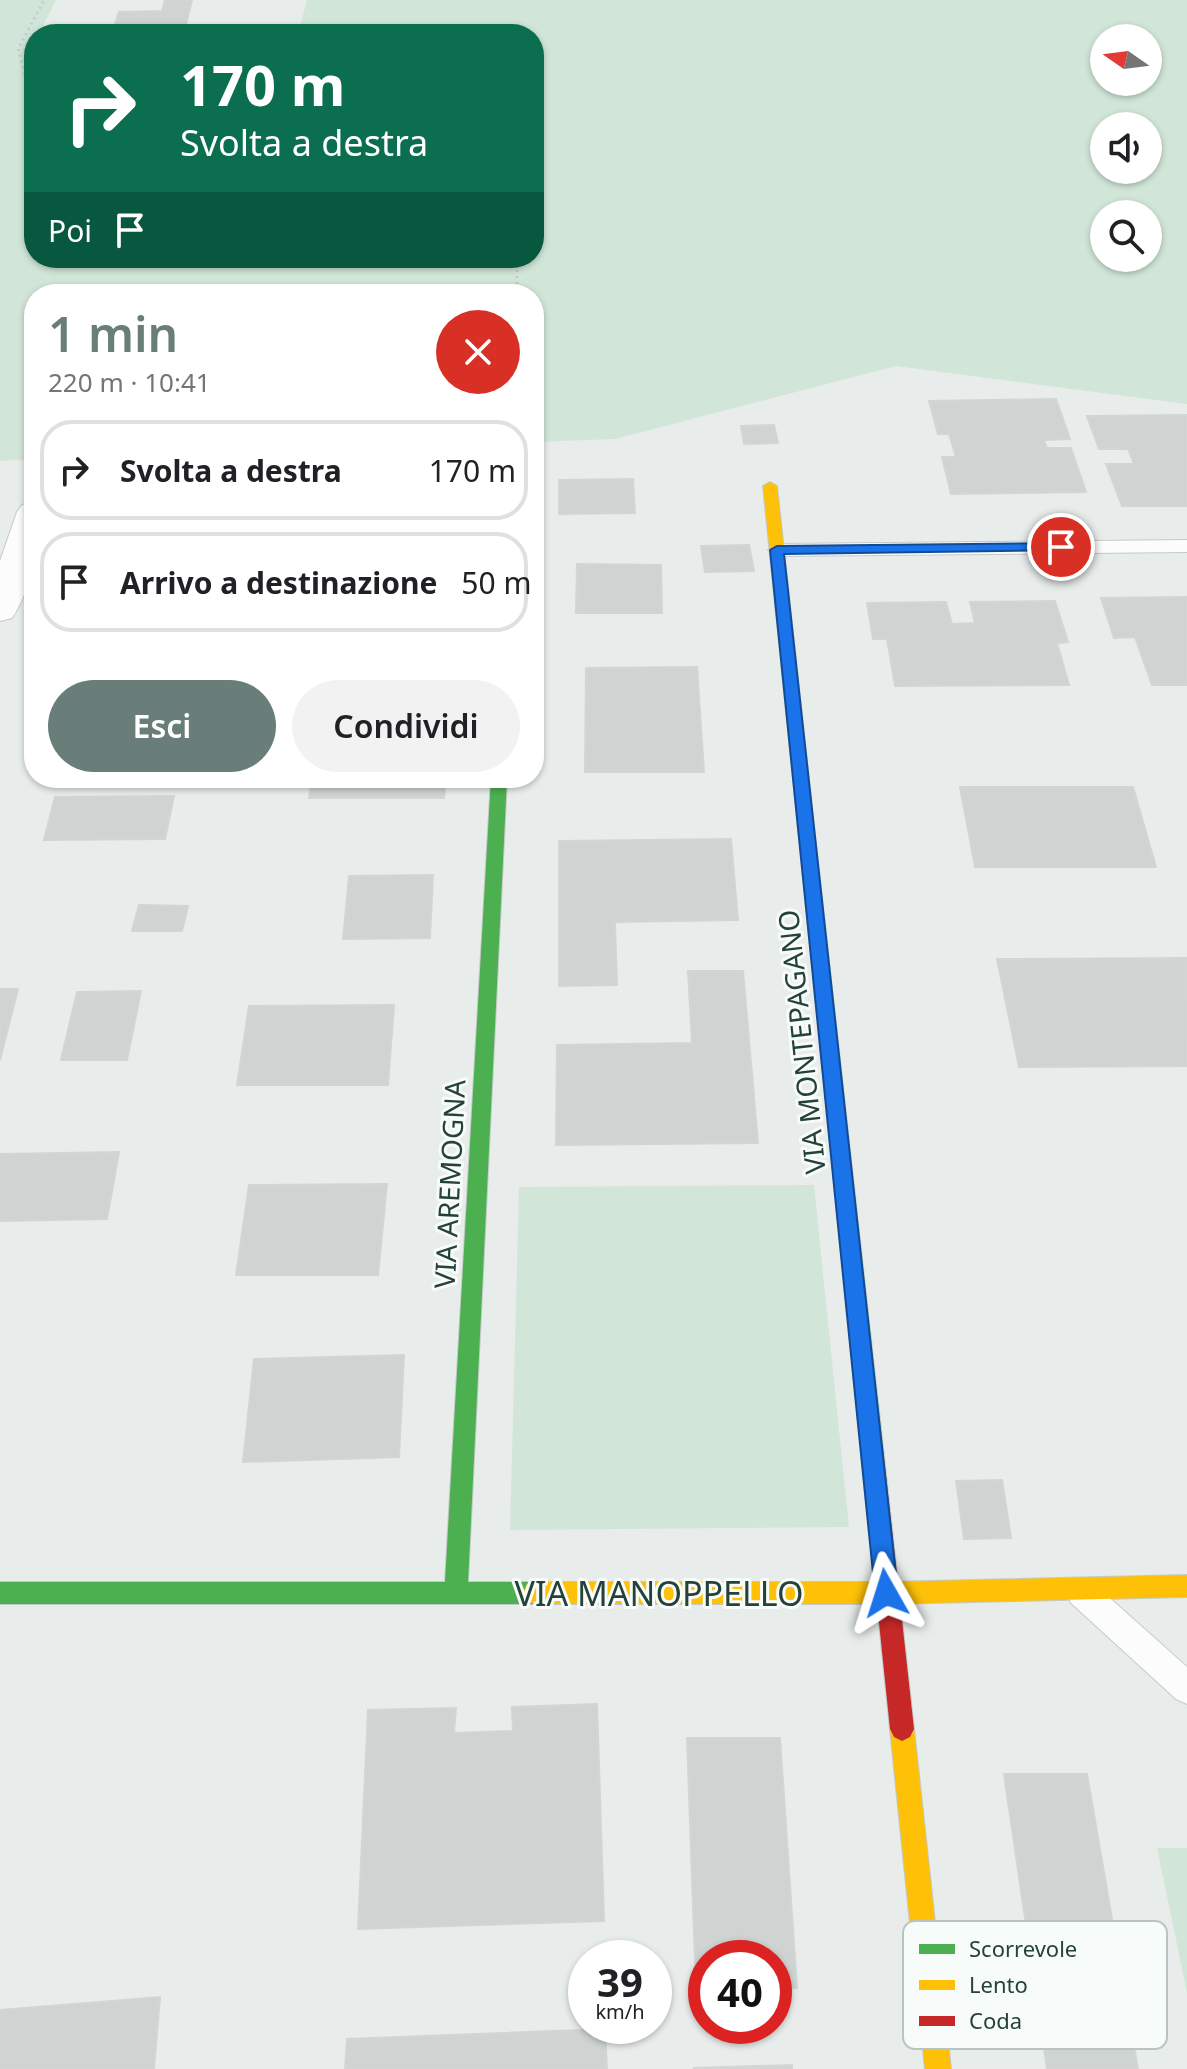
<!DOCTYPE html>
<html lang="it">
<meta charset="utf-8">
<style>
:root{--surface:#fff;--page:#f2f2f2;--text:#202124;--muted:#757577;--line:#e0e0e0;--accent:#697e78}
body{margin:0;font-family:"Noto Sans",sans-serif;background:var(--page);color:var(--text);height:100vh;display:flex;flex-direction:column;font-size:30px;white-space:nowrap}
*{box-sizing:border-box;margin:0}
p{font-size:26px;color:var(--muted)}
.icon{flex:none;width:44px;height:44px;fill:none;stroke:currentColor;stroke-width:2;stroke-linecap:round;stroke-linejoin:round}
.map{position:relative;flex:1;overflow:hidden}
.details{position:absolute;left:24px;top:284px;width:520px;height:504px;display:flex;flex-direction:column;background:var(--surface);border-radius:32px;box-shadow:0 2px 6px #0004}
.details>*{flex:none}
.banner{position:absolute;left:24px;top:24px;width:520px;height:244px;border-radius:32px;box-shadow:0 2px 6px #0004;background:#0b6e4f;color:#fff;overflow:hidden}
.needle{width:52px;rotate:284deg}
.fabs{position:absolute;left:1090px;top:24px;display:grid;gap:16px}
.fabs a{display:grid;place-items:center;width:72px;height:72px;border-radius:50%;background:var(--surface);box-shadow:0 2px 6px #0004;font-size:40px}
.speed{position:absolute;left:568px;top:1940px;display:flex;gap:16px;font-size:40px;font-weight:700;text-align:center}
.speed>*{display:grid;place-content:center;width:104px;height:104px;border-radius:50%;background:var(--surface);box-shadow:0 2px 6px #0004;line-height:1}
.speed small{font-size:20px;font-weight:400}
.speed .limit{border:12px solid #d22;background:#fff;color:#111}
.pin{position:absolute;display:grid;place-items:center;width:68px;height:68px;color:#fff;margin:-34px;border:4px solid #fff;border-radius:50%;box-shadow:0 2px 8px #0007}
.me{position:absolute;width:88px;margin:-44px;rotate:354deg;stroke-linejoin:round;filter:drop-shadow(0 0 6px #0008)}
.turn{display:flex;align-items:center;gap:28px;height:168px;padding:0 24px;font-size:36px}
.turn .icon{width:104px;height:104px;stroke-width:2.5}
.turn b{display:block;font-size:56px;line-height:68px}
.then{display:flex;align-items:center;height:76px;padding:0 24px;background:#0003;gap:16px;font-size:30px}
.round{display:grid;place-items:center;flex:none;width:84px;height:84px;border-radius:42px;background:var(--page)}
.overview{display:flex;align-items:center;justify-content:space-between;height:136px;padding:0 24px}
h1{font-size:48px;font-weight:600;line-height:60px;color:var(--accent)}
.primary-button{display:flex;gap:16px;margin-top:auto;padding:16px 24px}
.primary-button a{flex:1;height:92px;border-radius:48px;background:var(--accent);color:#fff;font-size:32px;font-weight:600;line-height:92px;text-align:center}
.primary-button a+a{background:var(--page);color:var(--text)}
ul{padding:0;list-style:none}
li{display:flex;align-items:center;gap:24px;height:100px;margin:0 16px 12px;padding:0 8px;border:4px solid var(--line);border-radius:32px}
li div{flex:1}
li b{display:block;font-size:30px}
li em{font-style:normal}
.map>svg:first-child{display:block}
.green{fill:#d1e6d8;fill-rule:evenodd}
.building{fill:#cfd4d2;stroke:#d1d6d4;stroke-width:2}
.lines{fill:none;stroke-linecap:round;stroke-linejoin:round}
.lane-casing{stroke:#c5cac8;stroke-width:2}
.street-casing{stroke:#c5cac8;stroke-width:2}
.fast-casing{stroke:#c3cbc8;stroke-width:2}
.slow-casing{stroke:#c3cbc8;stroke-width:2}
.jam-casing{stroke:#c3cbc8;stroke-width:2}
.path{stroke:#c3ccca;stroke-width:3;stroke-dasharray:2 4;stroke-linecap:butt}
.lane{fill:#fcfcfc;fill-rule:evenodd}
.street{fill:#fcfcfc;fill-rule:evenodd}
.fast{fill:#4caf50;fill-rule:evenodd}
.slow{fill:#ffc107;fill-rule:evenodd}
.jam{fill:#c62828;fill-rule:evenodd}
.route{fill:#1a73e8;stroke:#114b97;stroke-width:2}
.labels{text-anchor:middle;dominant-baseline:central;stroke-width:6;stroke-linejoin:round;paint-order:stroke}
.street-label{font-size:28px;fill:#24423a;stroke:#f7fbf9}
.near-street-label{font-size:34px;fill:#24423a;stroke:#f7fbf9}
.key{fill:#f7fbf9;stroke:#b8c4c0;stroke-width:2}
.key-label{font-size:22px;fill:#24423a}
</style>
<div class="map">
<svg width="1187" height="2069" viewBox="0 0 1187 2069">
<rect width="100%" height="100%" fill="#e8edeb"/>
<!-- green -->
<g class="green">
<path d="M0,0H56L39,34H34V45L27,60L34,69V258H534V34H298L307,0H1187V404L896,366L615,439L534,442V294H34V459L0,461ZM1104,38H1148V82H1104ZM1104,126H1148V170H1104ZM1104,214H1148V258H1104Z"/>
<polygon points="814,1185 849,1527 510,1530 519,1187"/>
<polygon points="1157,1848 1187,1848 1187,1993"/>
</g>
<!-- building -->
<g class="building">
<polygon points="165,0 192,0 185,29 113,30 119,12 162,11"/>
<polygon points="1056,399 1070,439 1044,440 1047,448 1071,448 1086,492 951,494 942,457 956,457 949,434 938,434 929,401"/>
<polygon points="1187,415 1187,506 1122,506 1106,464 1134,464 1128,449 1099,449 1087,416"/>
<polygon points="774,425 778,443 744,444 741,426"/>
<polygon points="633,479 635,513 559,514 559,480"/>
<polygon points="749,545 754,571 705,572 701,546"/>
<polygon points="577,564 661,565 662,613 576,613"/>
<polygon points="1187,597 1187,685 1152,685 1135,637 1114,638 1101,598"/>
<polygon points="1055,601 1068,642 1057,643 1069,685 895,686 887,639 873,639 867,603 946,602 952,624 975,623 970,602"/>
<polygon points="697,667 704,772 585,772 586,668"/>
<polygon points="312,778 446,778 444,798 309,798"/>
<polygon points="960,787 1133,787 1156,867 975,867"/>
<polygon points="174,796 165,839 44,840 55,797"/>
<polygon points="731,839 738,920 615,922 617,985 559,986 559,841"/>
<polygon points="433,875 430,938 343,939 349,876"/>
<polygon points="139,905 188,906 182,931 132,931"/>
<polygon points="1186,958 1187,1066 1019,1067 997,959"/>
<polygon points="688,971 743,971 758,1143 556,1145 557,1045 692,1043"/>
<polygon points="0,989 18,989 0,1060"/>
<polygon points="141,991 127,1060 61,1060 77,992"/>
<polygon points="394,1005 388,1085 237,1085 249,1006"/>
<polygon points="119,1152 107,1219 0,1221 0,1154"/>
<polygon points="387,1184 378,1275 236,1275 249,1185"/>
<polygon points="404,1355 399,1457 243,1462 254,1359"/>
<polygon points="1002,1480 1011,1538 964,1539 956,1481"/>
<polygon points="597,1704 604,1921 358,1929 368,1710 456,1708 454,1733 513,1731 512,1707"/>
<polygon points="687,1738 780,1738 797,1988 774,1988 774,1958 706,1958 706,1988 696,1988"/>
<polygon points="1004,1774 1087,1774 1138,2069 1047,2069"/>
<polygon points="160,1997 154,2069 0,2069 0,2010"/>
<polygon points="605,2029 607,2069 345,2069 347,2039"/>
<polygon points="792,2065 792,2069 693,2068"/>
</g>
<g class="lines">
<defs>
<g id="lane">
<polygon points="1187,540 1187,552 777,556 768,550 777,544"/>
<polygon points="1082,1578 1093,1583 1187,1667 1187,1704 1176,1699 1071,1603 1067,1593 1071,1583"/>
</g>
<path id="street" d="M34,502C34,542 36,583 12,618L0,621V561L17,512L22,505Z"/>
<g id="fast">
<polygon points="491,778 507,778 468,1582 534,1582 542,1585 545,1593 542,1601 534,1604 0,1604 0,1582 445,1582"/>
<polygon points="806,821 814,827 883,1448 880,1455 872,1458 864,1455 861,1448 798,827"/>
</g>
<g id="slow">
<polygon points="770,482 777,486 814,827 806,833 798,827 763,486"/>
<polygon points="1187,1575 1187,1597 886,1604 534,1604 526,1601 523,1593 526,1585 534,1582 886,1582"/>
<polygon points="902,1717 910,1721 914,1729 951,2069 925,2069 890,1729 894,1721"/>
</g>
<polygon id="jam" points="872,1438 880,1441 883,1448 914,1729 910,1737 902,1741 894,1737 890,1729 861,1448 864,1441"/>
</defs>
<!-- lane casing -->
<use href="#lane" class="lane-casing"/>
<!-- street casing -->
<use href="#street" class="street-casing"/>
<!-- fast casing -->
<use href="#fast" class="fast-casing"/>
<!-- slow casing -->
<use href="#slow" class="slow-casing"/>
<!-- jam casing -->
<use href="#jam" class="jam-casing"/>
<!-- path -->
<g class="path">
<polyline points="34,79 26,78 18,49 44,0"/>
<polyline points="517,258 517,294"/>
</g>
<!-- lane -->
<use href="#lane" class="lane"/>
<!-- street -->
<use href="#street" class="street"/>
<!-- fast -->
<use href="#fast" class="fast"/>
<!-- slow -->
<use href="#slow" class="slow"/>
<!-- jam -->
<use href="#jam" class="jam"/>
</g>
<!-- route -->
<polygon class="route" points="1061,543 1068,547 1066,550 784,554 898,1593 895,1601 886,1604 878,1601 875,1593 770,550 777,546"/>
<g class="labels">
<!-- street labels -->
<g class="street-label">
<text transform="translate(801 1042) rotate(-96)">VIA MONTEPAGANO</text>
<text transform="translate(449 1184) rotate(-87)">VIA AREMOGNA</text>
</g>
<!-- near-street labels -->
<g class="near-street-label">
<text x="659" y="1593">VIA MANOPPELLO</text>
</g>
</g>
<!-- legend -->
<rect x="903" y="1921" width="264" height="128" rx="12" class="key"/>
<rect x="919" y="1944" width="36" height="10" fill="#4caf50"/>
<rect x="919" y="1980" width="36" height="10" fill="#ffc107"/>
<rect x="919" y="2016" width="36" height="10" fill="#c62828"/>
<g class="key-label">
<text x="969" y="1957">Scorrevole</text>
<text x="969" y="1993">Lento</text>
<text x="969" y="2029">Coda</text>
</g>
</svg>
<div class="fabs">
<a><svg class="needle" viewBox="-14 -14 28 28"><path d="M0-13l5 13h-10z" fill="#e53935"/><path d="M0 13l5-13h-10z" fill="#757577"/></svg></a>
<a><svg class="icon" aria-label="sound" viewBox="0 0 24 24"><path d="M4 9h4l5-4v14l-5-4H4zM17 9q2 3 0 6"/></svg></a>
<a><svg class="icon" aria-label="search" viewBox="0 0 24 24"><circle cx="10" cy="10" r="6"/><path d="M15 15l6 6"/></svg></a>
</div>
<div class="speed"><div>39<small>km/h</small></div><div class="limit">40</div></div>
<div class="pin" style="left:1061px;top:547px;background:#d93025"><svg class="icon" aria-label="arrive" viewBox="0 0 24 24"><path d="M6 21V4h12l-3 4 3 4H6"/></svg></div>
<svg class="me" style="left:886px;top:1593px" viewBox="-20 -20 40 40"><path d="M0-17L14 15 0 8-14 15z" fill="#1a73e8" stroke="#fff" stroke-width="4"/></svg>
<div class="banner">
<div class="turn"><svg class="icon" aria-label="right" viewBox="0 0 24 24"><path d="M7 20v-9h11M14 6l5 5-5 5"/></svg><div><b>170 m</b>Svolta a destra</div></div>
<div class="then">Poi<svg class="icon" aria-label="arrive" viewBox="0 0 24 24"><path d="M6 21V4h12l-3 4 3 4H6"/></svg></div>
</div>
<section class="details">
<div class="overview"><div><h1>1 min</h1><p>220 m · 10:41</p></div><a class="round" style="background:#d93025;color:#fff"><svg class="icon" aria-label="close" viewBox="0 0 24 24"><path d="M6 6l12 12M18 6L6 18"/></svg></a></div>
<ul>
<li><svg class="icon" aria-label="right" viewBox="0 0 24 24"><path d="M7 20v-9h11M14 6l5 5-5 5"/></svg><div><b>Svolta a destra</b></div><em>170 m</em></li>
<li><svg class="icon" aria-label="arrive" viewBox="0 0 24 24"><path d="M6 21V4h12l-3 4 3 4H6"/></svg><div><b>Arrivo a destinazione</b></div><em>50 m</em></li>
</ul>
<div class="primary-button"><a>Esci</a><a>Condividi</a></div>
</section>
</div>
